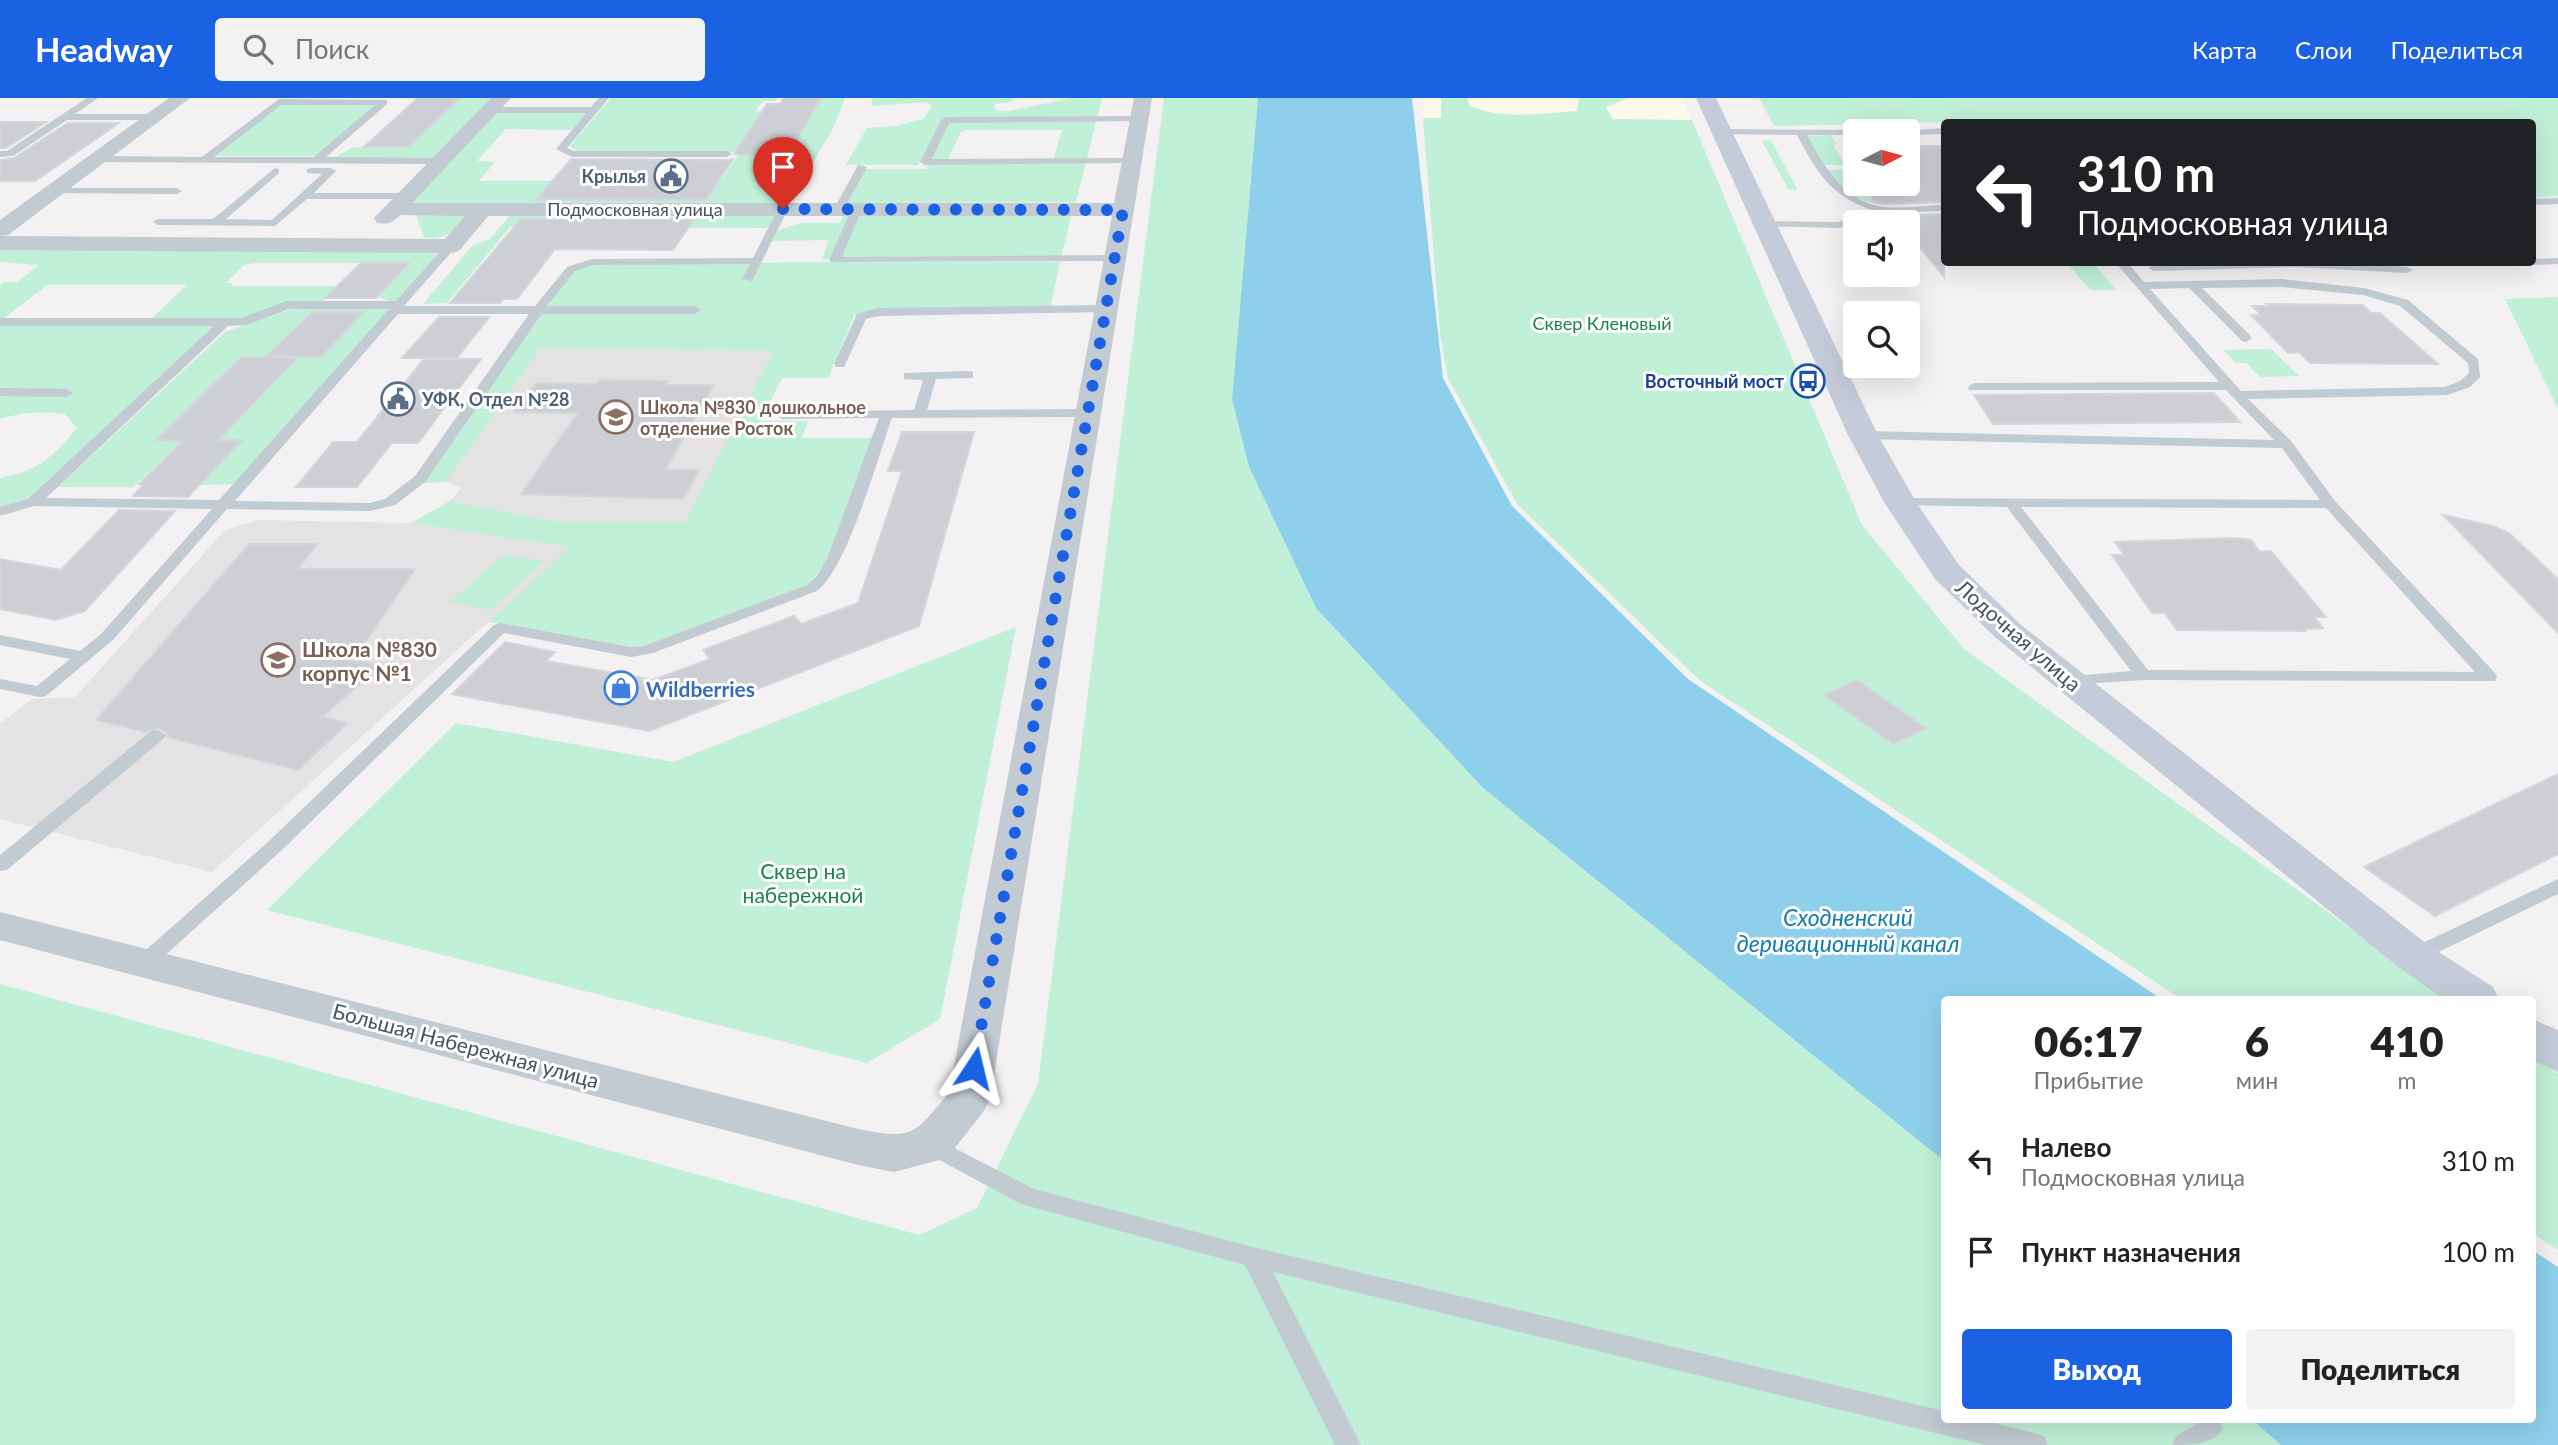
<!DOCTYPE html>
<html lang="ru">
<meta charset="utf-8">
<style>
:root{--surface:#fff;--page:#f2f2f2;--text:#222;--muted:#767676;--accent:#1a61e4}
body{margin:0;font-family:Lato,sans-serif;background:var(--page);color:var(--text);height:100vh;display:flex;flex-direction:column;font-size:26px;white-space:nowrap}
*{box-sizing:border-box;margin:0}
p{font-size:23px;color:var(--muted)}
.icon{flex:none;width:38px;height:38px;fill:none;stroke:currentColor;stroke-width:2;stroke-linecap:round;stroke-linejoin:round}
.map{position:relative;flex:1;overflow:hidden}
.sheet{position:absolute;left:1941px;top:898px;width:595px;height:427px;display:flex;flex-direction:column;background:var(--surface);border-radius:7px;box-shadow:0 7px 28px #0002}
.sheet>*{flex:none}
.banner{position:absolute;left:1941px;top:21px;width:595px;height:147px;border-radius:7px;box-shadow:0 7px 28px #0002;background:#202124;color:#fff;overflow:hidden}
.needle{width:46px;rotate:84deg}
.controls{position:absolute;left:1843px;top:21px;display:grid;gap:14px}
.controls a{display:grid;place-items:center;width:77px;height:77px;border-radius:7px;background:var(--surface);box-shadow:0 7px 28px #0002;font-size:35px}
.pin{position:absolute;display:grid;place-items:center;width:60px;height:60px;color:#fff;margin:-72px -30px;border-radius:50% 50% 50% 0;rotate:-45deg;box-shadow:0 0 7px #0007}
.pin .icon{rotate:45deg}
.me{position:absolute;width:77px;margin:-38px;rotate:10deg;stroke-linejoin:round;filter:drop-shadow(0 0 5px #0008)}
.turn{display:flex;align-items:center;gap:24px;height:147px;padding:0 21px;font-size:32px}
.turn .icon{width:91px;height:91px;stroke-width:2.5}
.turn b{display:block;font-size:49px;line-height:60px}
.eta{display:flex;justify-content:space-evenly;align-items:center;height:119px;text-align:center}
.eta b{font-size:42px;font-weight:800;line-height:49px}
.primary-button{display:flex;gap:14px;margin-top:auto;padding:14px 21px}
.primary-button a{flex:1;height:80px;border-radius:7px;background:var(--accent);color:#fff;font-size:28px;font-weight:800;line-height:80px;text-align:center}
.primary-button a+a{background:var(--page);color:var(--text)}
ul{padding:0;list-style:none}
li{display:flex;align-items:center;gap:21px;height:91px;padding:0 21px}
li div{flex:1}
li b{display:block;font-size:26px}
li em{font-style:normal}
header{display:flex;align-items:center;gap:42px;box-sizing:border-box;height:98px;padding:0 35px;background:var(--accent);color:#fff}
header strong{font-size:33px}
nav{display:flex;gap:38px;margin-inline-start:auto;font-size:24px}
.search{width:490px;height:63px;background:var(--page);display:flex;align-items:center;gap:18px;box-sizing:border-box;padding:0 24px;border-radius:7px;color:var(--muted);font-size:26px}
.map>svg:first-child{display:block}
.commercial{fill:#fcf9eb}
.education{fill:#e4e2e3}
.green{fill:#c0f0d7}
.water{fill:#8ed0ec}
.building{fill:#cdcfd5;stroke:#d5d6dc;stroke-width:2}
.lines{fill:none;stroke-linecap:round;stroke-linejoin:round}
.lane{fill:#c2cad2;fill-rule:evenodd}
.street{fill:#c2cad2;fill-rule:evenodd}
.secondary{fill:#c4ccd9;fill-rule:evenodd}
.route{stroke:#1a61e4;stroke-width:12;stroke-dasharray:0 21.6}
.labels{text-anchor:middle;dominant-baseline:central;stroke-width:6;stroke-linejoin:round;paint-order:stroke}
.far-service-label{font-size:18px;font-weight:bold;fill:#4e5e75;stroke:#fff;text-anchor:end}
.far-street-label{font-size:18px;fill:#48525e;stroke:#fff}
.far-park-label{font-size:18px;fill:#188155;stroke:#fff}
.far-transit-label{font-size:18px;font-weight:bold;fill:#164399;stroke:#fff;text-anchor:end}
.far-education-label{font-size:18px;font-weight:bold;fill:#785e54;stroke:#fff;text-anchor:start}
.street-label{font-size:21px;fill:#48525e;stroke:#fff}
.education-label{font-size:21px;font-weight:bold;fill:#785e54;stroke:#fff;text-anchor:start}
.shop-label{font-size:21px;font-weight:bold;fill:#366cbe;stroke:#fff;text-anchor:start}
.park-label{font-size:21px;fill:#188155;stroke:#fff}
.water-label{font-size:23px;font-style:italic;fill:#0d7ead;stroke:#fff}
</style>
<header>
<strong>Headway</strong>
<div class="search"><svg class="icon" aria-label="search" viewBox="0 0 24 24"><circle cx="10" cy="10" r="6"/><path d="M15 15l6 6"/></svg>Поиск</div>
<nav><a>Карта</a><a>Слои</a><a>Поделиться</a></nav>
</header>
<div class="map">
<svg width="2558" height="1347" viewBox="0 0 2558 1347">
<rect width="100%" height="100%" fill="#f3f1f1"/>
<!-- commercial -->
<polygon class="commercial" points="1425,0 1682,0 1692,22 1423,20"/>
<!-- education -->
<g class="education">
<polygon points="541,250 773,253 685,424 559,424 450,403 461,390 446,384"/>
<polygon points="259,422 411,425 571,449 212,774 0,721 0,626 32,601 75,599 225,432"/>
</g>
<!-- green -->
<g class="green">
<polygon points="460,0 498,0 439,60 333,61 353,49 408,49"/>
<polygon points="611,0 777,0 775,3 763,3 755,13 768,14 741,54 578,53 570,48"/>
<polygon points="822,0 845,0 834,29 790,103 773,106 406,106 496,13 588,13 571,32 506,31 477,63 495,64 479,83 721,82 738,57 788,57"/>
<polygon points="873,0 1014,0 1011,4 995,6 994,10 997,13 1008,13 1072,0 1102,0 1076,104 847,105 865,71 926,71 929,66 1052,66 1062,32 966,32 961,34 948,61 921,62 918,67 846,67 867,30 896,28 923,21 932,8 926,4 871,8"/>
<polygon points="1164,0 1258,0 1232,301 1249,369 1316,510 1483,690 1944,1063 1944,1321 2251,1321 2281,1347 0,1347 0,886 919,1137 977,1110 1038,986"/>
<path d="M1441,0H1467L1470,8C1502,22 1542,15 1577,13L1579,0H1629L1606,9L1613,21L1692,22L1862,427L1964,551L2448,901H2181L1699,582L1517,406L1448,280L1440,235L1423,20H1441Z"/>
<polygon points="1759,0 2558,0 2558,98 2532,99 2532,24 1992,23 1774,28"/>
<polygon points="281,4 380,5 318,58 213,58"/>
<polygon points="1831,37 1837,46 1833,47 1845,67 1822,67 1806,38"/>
<polygon points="1771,42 1797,91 1796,92 1788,91 1762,43"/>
<polygon points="1826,72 1849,72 1855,81 1855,86 1859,86 1874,105 1850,98"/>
<polygon points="778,112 769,130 510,129 447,205 423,206 474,146 489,142 514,113"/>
<polygon points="846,114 1072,115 1061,159 822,161 829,142 772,143 778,132 801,125 840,125"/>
<path d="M416,117H468C457,131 444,143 424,139Z"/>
<polygon points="0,148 443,150 395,205 377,199 408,165 255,165 244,167 226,185 233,185 231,188 340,188 321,205 289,205 243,220 151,221 187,187 47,187 3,221 0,221 0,188 5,184 17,184 39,167 0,164"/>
<polygon points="830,164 1060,164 1050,210 874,212 854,218 828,280 782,280 760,323 808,323 802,340 872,340 828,460 810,486 646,548 632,549 488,524 570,449 411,425 450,403 559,424 685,424 773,253 541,250 446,384 423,385 573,173 593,167"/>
<polygon points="2067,165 2106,165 2108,167 2095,167 2116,192 2090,192"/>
<polygon points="2558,199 2558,311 2505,201"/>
<polygon points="391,210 237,386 200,387 241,343 218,342 298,259 321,259 353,224 302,223 266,259 242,259 157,341 182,343 133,389 58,389 225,234 292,211"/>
<path d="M0,226H218L38,394L26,403L0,410V380C38,373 53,359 77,330L65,316C42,313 22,314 0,321Z"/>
<polygon points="2271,251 2299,278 2260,279 2246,265 2236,265 2223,252"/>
<polygon points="505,456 544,463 490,512 450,504"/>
<polygon points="1016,529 940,921 867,965 267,812 456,625 673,664"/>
<polygon points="2532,958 2558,976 2558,1152 2532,1135"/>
</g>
<!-- water -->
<g class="water">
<polygon points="1258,0 1412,0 1443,280 1512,408 1688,581 2161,901 1944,901 1944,1063 1483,690 1316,510 1249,369 1232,301"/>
<polygon points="2532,1152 2558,1169 2558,1347 2281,1347 2251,1321 2532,1321"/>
</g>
<!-- building -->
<g class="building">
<polygon points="418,0 460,0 408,49 364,49"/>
<polygon points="784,0 821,0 788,57 734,56 767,6 780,6"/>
<polygon points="0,24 46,24 6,50 0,50"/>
<polygon points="68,25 119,25 35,83 0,83 0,62 14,60"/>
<polygon points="1908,48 1944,48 1944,104 1884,106 1874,104 1862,86 1908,86"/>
<polygon points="571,61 727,62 733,61 706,102 536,102"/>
<polygon points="1944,116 1944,179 1910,137 1908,137 1908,124 1888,124 1883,118"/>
<polygon points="521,121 694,121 673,152 555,151 517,201 503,201 500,205 450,205"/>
<polygon points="361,165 409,165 376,200 325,200"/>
<polygon points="2267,206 2363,207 2371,215 2380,215 2438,266 2310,265 2299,254 2288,255 2251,217 2261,217 2252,208 2269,208"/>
<polygon points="312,214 364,214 321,259 267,258"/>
<polygon points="439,219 489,219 457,260 402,260"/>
<polygon points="242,259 298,259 218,342 242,342 188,399 133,398 144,386 139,386 183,343 156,342"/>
<polygon points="424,261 481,261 418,345 392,345 357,389 296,389 333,344 357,344"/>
<polygon points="600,282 667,283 665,287 714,287 665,372 699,372 683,401 521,396 578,315 515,314 536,285 597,286"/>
<polygon points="2214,295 2240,324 1993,326 1974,297"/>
<polygon points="902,334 974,334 919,528 649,633 452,596 505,544 555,554 546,563 653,582 710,561 703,552 794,518 801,526 858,505 902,373 888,373"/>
<polygon points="119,412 175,413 85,513 56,522 0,511 0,461 61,472"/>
<polygon points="2443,417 2493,428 2509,435 2558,481 2558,535"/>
<polygon points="2234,440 2251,442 2260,454 2271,453 2326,519 2314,519 2323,530 2305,531 2306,533 2177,532 2165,515 2152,515 2112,457 2124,457 2115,444"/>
<polygon points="249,446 317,446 298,471 415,471 353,562 381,567 322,619 348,625 298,672 167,639 167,635 158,630 145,634 96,622"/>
<polygon points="1857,582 1926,630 1893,646 1824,597"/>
<polygon points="2558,676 2558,756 2435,818 2364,769"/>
</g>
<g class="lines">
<!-- lane -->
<g class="lane">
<polygon points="87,0 98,0 75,16 155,16 160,19 155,22 67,22 13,58 0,59 0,53 7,53"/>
<polygon points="599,0 609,0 567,50 574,53 727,53 732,56 727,59 572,59 556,51 586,15 491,15 486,12 491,9 591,9"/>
<path d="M279,1L387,2V6L326,59L441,60L446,63L441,66L97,64L92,61L97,58L202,59ZM281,7H375L314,59H214Z"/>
<polygon points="1139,18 1144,21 1142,23 949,25 932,61 1136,60 1137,62 1132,65 925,67 920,64 941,22 946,19"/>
<polygon points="1944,30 1944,36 1908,37 1908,33 1904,33"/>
<path d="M1721,31L1858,32L1855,33V37H1807C1824,68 1844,104 1884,109C1903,111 1925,107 1944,107V113L1883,115L1839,130L1760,128V124L1764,123L1838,124L1872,112C1829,97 1817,74 1797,37L1718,36V32Z"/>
<polygon points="858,67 867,69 843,113 835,113 834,111"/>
<polygon points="311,70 331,70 336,73 314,95 408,95 413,98 408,101 307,101 275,128 158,127 153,124 158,121 213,121 275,70 279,71 279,75 226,121 272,122 322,76 307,75 307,71"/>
<polygon points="52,90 177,90 182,93 177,96 48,95 48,91"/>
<polygon points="2558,100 2558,106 2532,107 2532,101"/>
<path d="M783,108L788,111L752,183L742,181L750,166L593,167L575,173L547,208H695L701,212L695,216H542L425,384L395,407L370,413L227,411L113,542L46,598L40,599L0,591V581L37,588L70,561L0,547V537L80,553L101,536L212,411L34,408L0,418V409L28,401L214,228H0V220H241L287,203H396L447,146H455V150L404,208H535L567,169L592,161L753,160L778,111ZM289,211H389L219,402L46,400L228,228L247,227ZM398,216H529L415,378L385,401L370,405L235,403Z"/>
<polygon points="857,108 862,111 842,159 1115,157 1121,160 1115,163 831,164 829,162 852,111"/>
<polygon points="2558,160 2558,166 2532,167 2527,164 2532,164 2532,161"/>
<path d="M2115,164H2127L2144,184L2282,181L2364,190L2408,202L2478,261L2480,279L2470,289L2447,297L2248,301L2291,343L2335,403L2495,575L2497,579L2495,583L2143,582L2066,587L2064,583L2072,578L2131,573L2007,409L1895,407L1893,404L1900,400L2320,402L2282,350L1863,341L1856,337L1863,333L2274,342L2226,292H1969L1968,289L1974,285L2219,284ZM2282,189L2363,197L2400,208L2468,265L2469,275L2460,283L2445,289L2241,293L2150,191L2189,190L2242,243L2246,244L2252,240L2250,237L2202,190ZM2021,409L2326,410L2475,574L2148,572Z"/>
<polygon points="2226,164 2331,164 2407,169 2413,172 2407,175 2294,169 2154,173 2148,170 2154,167"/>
<polygon points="2437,164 2456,164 2451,167"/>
<polygon points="1891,177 1903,177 1909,186 1899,188"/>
<polygon points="1106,207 1110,208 1110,214 878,218 866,221 844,269 836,269 834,266 857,216 877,210"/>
<path d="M968,273L973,274V280L936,281L927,312L1088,311L1095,315L1088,319L892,320C877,361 848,469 817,493L653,555L631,559L504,535L282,752L152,869L145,871L138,869L135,864L138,859L268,744L494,527L500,525L631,549L644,548L807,487L816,479L827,461L879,320L783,321L776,317L778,314L914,312L923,282L904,281V275Z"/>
<polygon points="0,290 66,291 73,295 66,299 0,298"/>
<polygon points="157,632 166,637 163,641 7,772 0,773 0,757 151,633"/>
<polygon points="2558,781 2558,796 2420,863 2413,865 2406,863 2403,858 2406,853"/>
<polygon points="931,1038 1034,1091 1253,1149 1944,1313 1944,1321 1978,1321 2035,1335 2044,1338 2048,1347 1985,1347 1273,1174 1361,1347 1335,1347 1245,1167 1021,1106 923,1053 920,1047 923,1041"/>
<path d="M2204,1321L2219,1323L2223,1331C2213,1347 2192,1347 2172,1347L2176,1338Z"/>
</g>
<!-- street -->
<path class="street" d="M169,0H190L8,137L1,138L445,141L465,118L400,117C392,125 388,127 377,125L374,120L491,0H511L412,105H1114L1134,0H1152L990,1001L984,1013L947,1060L894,1074L858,1067L0,842V814L858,1031C914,1042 913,1037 949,995L1112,118H488L459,153L451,155L0,152V122Z"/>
<!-- secondary -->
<g class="secondary">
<polygon points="1696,0 1716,0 1878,337 1916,404 1959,467 2020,526 2428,847 2493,889 2499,901 2444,901 2398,869 1996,540 1935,481 1884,404 1848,337"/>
<polygon points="2532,921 2558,932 2558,974 2532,962"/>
</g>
</g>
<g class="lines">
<!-- route -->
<polyline class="route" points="783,111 1123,112 974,970"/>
</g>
<!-- icons -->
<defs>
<symbol id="civic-ring" viewBox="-11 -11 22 22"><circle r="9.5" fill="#fff" stroke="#5c6f8a" stroke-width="1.5"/><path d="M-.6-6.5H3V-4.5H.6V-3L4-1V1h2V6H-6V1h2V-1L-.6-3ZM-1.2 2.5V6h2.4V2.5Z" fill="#5c6f8a"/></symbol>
<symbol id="bus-ring" viewBox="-11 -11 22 22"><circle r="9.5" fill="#fff" stroke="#1a4fb4" stroke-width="1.5"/><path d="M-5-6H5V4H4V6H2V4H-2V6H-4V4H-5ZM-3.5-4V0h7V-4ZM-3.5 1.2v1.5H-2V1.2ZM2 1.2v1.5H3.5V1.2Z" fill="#1a4fb4"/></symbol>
<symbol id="school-ring" viewBox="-11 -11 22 22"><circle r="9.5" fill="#fff" stroke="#8d6e63" stroke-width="1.5"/><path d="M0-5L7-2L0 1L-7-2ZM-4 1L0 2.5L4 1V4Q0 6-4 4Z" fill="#8d6e63"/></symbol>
<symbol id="shop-ring" viewBox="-11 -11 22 22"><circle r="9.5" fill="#fff" stroke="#3f7fe0" stroke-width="1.5"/><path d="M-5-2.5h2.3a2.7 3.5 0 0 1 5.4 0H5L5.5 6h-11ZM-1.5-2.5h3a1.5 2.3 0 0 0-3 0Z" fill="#3f7fe0"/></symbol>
</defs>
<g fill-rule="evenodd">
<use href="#civic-ring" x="652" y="59" width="38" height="38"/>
<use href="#bus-ring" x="1789" y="264" width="38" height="38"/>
<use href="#civic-ring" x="379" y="282" width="38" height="38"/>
<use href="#school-ring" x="597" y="300" width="38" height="38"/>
<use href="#school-ring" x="259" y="543" width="38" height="38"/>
<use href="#shop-ring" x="602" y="571" width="38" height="38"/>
</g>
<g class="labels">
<!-- far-service labels -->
<g class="far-service-label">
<text x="646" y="78">Крылья</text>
<text x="422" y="301" text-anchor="start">УФК, Отдел №28</text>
</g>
<!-- far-street labels -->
<g class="far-street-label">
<text x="635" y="111">Подмосковная улица</text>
</g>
<!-- far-park labels -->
<g class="far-park-label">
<text x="1602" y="225">Сквер Кленовый</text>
</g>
<!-- far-transit labels -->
<g class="far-transit-label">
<text x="1784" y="283">Восточный мост</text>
</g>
<!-- far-education labels -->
<g class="far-education-label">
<text x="640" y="309">Школа №830 дошкольное<tspan x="640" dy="21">отделение Росток</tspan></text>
</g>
<!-- street labels -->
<g class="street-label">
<text transform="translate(2019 537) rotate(41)">Лодочная улица</text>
<text transform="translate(466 947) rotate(15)">Большая Набережная улица</text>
</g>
<!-- education labels -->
<g class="education-label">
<text x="302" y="550">Школа №830<tspan x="302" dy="24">корпус №1</tspan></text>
</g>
<!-- shop labels -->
<g class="shop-label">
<text x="646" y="590">Wildberries</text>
</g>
<!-- park labels -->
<g class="park-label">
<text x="803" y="772">Сквер на<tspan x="803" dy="24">набережной</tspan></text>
</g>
<!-- water labels -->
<g class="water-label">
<text x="1848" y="819">Сходненский<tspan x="1848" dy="26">деривационный канал</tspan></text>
</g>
</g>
</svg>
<div class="controls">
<a><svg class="needle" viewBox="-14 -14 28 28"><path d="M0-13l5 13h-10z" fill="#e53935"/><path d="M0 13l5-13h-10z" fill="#767676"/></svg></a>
<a><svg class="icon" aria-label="sound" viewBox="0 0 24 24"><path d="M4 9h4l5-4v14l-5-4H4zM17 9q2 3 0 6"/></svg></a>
<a><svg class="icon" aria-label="search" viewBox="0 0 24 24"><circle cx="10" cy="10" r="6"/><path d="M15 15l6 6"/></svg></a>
</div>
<div class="pin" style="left:783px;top:111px;background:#d93025"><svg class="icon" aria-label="arrive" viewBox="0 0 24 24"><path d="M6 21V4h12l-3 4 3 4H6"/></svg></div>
<svg class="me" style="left:974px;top:970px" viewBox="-20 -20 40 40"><path d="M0-17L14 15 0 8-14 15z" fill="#1a61e4" stroke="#fff" stroke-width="4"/></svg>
<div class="banner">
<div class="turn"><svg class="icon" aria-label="left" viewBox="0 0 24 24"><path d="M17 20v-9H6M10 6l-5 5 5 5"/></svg><div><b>310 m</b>Подмосковная улица</div></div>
</div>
<section class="sheet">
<div class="eta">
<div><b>06:17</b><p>Прибытие</p></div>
<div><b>6</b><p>мин</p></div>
<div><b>410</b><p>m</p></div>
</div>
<ul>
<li><svg class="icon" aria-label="left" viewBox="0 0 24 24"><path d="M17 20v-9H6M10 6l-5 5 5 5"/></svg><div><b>Налево</b><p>Подмосковная улица</p></div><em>310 m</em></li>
<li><svg class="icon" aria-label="arrive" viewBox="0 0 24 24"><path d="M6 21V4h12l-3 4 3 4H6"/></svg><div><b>Пункт назначения</b></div><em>100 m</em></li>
</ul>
<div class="primary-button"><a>Выход</a><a>Поделиться</a></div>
</section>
</div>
